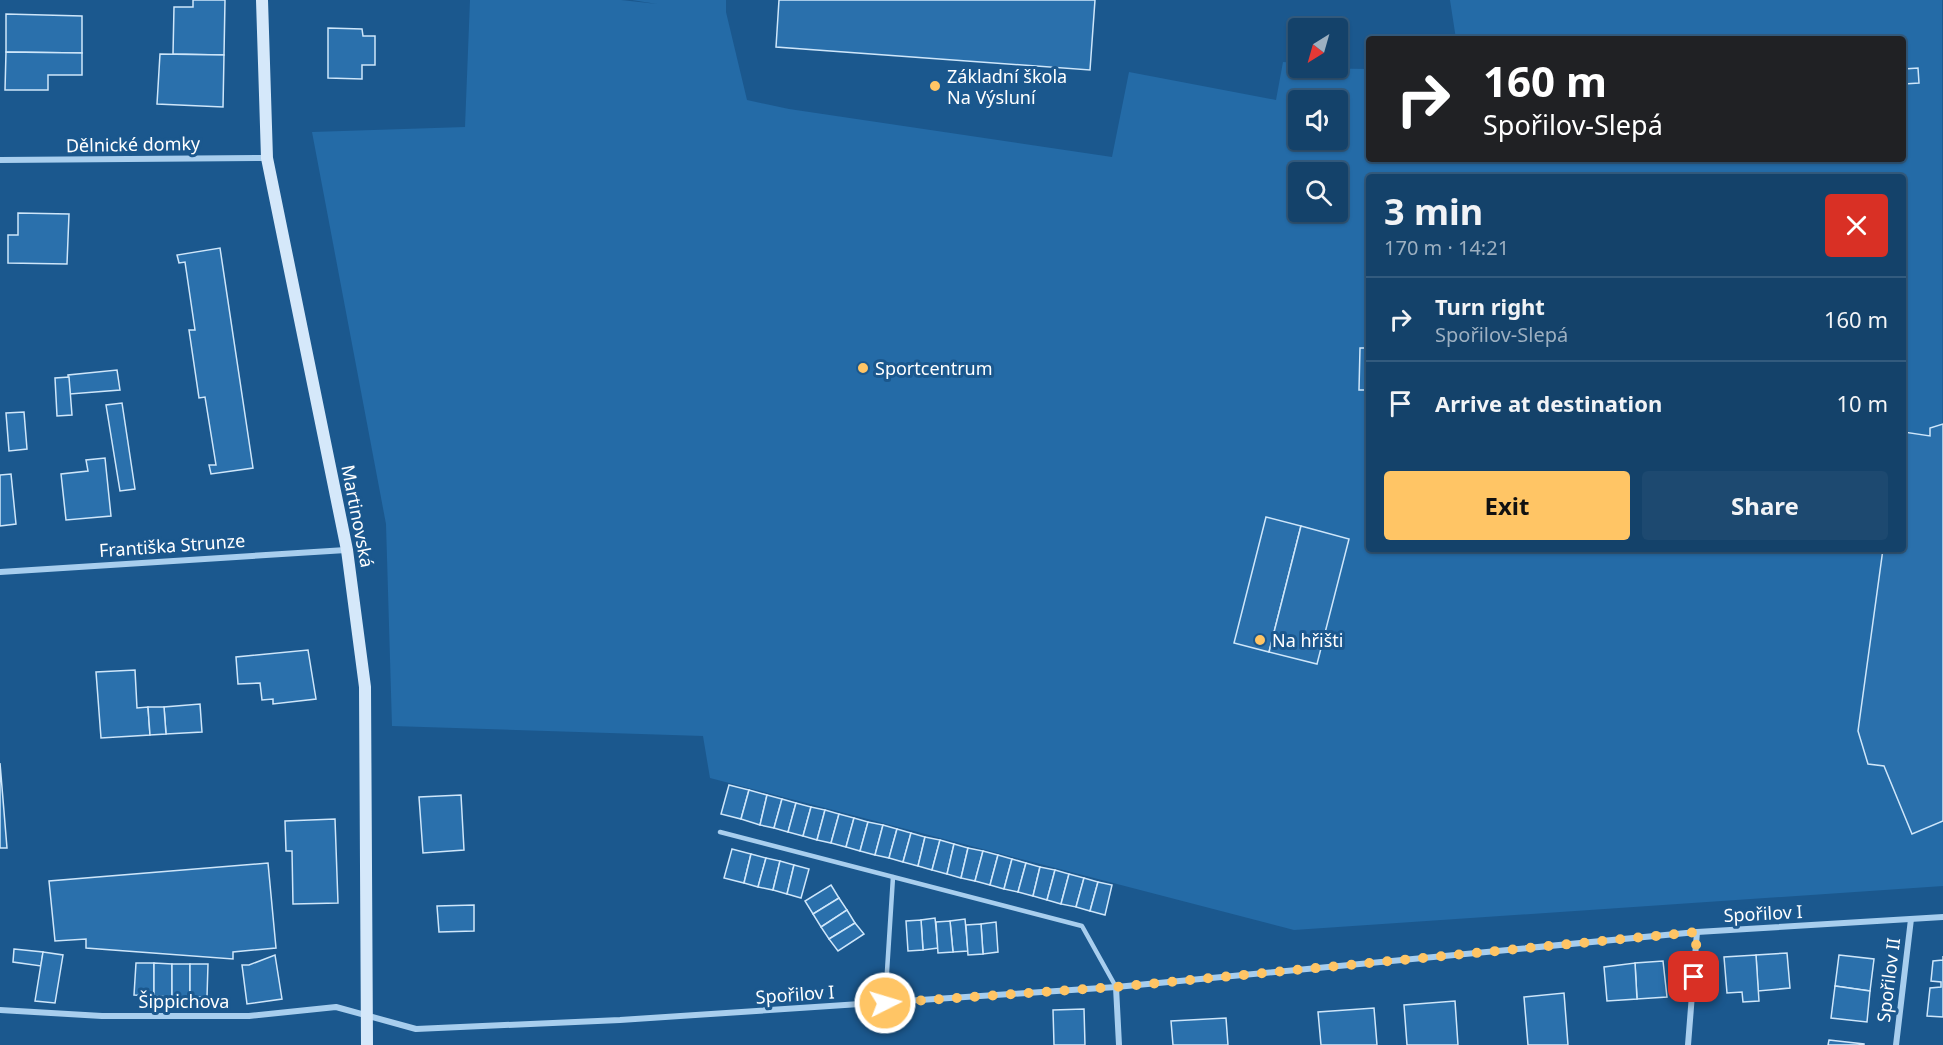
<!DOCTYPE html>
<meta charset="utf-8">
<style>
:root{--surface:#14426a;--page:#1d4970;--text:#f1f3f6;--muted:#9db0c1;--line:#335b7e;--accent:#ffc565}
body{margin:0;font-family:"Noto Sans",sans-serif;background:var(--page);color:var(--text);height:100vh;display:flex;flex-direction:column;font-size:22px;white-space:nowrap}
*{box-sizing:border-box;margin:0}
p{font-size:20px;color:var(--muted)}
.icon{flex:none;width:33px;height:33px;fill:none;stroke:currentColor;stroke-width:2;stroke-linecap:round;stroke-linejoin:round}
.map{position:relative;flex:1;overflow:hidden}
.panel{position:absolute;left:1366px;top:174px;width:540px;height:378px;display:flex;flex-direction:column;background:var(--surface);border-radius:6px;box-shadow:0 2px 4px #0004,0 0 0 2px var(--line)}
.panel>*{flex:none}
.guide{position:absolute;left:1366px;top:36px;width:540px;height:126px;border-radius:6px;box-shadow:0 2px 4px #0004,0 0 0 2px var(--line);background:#202124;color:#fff;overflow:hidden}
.needle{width:39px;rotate:217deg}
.tools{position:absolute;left:1288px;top:18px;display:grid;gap:12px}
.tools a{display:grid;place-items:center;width:60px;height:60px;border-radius:6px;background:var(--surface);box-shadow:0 2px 4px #0004,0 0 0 2px var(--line);font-size:30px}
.pin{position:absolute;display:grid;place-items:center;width:51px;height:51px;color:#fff;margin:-26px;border-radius:12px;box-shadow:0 3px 9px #0006}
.me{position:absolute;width:66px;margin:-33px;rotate:85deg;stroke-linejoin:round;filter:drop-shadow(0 0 4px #0008)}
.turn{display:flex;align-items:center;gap:21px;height:126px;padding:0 18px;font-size:27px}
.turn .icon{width:78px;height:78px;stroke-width:2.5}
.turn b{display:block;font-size:42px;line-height:51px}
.round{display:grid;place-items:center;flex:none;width:63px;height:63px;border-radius:6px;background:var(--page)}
.summary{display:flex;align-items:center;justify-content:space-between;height:102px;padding:0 18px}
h1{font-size:36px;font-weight:700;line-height:45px}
.cta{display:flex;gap:12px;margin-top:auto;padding:12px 18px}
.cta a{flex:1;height:69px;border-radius:6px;background:var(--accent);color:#111;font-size:24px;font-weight:700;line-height:69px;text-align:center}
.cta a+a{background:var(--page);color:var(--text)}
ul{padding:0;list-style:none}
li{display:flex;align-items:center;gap:18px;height:84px;padding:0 18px;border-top:2px solid var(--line)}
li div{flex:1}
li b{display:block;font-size:22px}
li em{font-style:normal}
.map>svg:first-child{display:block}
.green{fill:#246ba7;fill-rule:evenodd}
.building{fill:#2a70ac;stroke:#cee6fa;stroke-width:1.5}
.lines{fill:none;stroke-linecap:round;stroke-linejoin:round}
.lane{stroke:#a8ceee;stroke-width:4.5}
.street{stroke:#a8ceee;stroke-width:6}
.secondary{stroke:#d5e8fa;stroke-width:12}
.route{stroke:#ffc565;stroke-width:10;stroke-dasharray:0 18}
.poi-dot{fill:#ffc565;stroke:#1b588e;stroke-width:2}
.labels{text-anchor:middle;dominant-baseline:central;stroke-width:6;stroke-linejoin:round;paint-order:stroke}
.poi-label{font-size:18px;fill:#fff;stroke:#1b588e;text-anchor:start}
.street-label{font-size:18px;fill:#fff;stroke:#1b588e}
</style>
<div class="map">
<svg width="1943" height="1045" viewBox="0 0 1943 1045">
<rect width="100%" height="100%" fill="#1b588e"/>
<!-- green -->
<path class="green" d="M470,0H621L657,4L632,0H726V12L747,100L789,109L1112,157L1129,72L1276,100L1283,62L1299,63V68L1369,69L1370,159H1904V39H1456L1450,0H1942L1943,886L1294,930L710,778L703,736L392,726L386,524L312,132L465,127ZM1299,100H1338V140H1299ZM1299,172H1338V212H1299ZM1370,177H1904V549H1370Z"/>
<!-- building -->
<g class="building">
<polygon points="193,0 225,0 224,55 173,54 174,7 193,7"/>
<polygon points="779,0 1095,0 1090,70 776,47"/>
<polygon points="6,14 82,16 82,53 6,52"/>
<polygon points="328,28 362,29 363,36 375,36 375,65 362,65 362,79 328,78"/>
<polygon points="6,52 82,53 82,75 48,75 48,90 5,90"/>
<polygon points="160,54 224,55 223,107 157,104"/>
<polygon points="1918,68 1919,83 1904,84 1904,69"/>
<polygon points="18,213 69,214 67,264 8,263 8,235 18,235"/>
<polygon points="220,248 253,468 211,474 209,465 216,465 205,397 199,398 189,330 195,330 185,262 179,263 177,255"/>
<polygon points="1360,348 1370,348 1370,390 1359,390"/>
<polygon points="117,370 120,390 70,394 68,375"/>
<polygon points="69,377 72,415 57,416 55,378"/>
<polygon points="122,403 135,489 120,491 106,405"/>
<polygon points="24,412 27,449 9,451 6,413"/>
<polygon points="1943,424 1943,821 1912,834 1884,766 1868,764 1858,731 1883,549 1904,549 1904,432 1930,436 1930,428"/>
<polygon points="105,458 111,516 66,520 61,474 88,471 86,460"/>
<polygon points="11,474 16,524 0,526 0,475"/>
<polygon points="1266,517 1301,526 1269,652 1234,643"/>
<polygon points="1301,526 1349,539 1317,664 1269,652"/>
<polygon points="308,650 316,699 273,704 273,699 262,700 260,683 238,684 236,657"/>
<polygon points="135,670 137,708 148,707 150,735 101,738 96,672"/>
<polygon points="200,704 202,732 166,734 164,707"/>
<polygon points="148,707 164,707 166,734 150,735"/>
<polygon points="0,763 7,848 0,848"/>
<polygon points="729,785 749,790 741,819 721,814"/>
<polygon points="749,790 767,795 760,825 741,819"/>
<polygon points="461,795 464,850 423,853 419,797"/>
<polygon points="767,795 782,799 774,828 760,825"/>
<polygon points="782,799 796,803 788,832 774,828"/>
<polygon points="796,803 811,807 803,836 788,832"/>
<polygon points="811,807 825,810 817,840 803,836"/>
<polygon points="825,810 839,814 831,843 817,840"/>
<polygon points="839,814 854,818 846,847 831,843"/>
<polygon points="854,818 868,822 860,851 846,847"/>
<polygon points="335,819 338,903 293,904 292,851 286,851 285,821"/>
<polygon points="868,822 883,825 875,855 860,851"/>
<polygon points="883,825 897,829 889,858 875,855"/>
<polygon points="897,829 911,833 903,862 889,858"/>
<polygon points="911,833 925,837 918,866 903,862"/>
<polygon points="925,837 940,840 932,870 918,866"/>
<polygon points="940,840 954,844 947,874 932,870"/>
<polygon points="954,844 968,848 961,878 947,874"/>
<polygon points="968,848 983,851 975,881 961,878"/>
<polygon points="732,849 751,854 744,883 724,878"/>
<polygon points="983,851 998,855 990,885 975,881"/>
<polygon points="751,854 766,858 758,887 744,883"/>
<polygon points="998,855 1012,859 1004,889 990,885"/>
<polygon points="766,858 780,861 773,890 758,887"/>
<polygon points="1012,859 1026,863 1018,892 1004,889"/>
<polygon points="780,861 794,865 787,894 773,890"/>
<polygon points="268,863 276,948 233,952 233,959 86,948 86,939 55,941 49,881"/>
<polygon points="1026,863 1040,867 1033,896 1018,892"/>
<polygon points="794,865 809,869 801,898 787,894"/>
<polygon points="1040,867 1055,870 1047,900 1033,896"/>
<polygon points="1055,870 1069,874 1061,904 1047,900"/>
<polygon points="1069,874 1084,878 1076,907 1061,904"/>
<polygon points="1084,878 1098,882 1090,911 1076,907"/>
<polygon points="1098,882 1112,885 1105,915 1090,911"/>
<polygon points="831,885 839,898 813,914 805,901"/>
<polygon points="839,898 847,910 821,927 813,914"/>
<polygon points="474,905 474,931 439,932 437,906"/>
<polygon points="847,910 855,923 829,939 821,927"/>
<polygon points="935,918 938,948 923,950 921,920"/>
<polygon points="965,919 968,951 953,952 950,921"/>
<polygon points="921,920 923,950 908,951 906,921"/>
<polygon points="950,921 953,952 938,953 936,922"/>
<polygon points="996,922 998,952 983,954 981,924"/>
<polygon points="855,923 864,934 838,951 829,939"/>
<polygon points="981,924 983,954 968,955 966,925"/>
<polygon points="14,949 43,952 41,966 13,962"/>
<polygon points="43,952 63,955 55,1003 35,1001"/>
<polygon points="1787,953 1790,988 1758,991 1756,955"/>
<polygon points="275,955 282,999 247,1004 242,965 249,965"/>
<polygon points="1756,955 1759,1001 1743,1002 1742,992 1727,993 1724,957"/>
<polygon points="1839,955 1874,959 1870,991 1835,986"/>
<polygon points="1943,956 1943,1017 1927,1016 1930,988 1941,987 1941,982 1931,981 1933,961 1943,960"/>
<polygon points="1663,961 1667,997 1637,999 1635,963"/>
<polygon points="136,963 154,963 154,996 134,995"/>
<polygon points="154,963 172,964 172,997 154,996"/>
<polygon points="1635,963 1637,999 1607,1001 1604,967"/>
<rect x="172" y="964" width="18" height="33"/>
<polygon points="190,964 208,964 207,997 190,997"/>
<polygon points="1835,986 1870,991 1867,1022 1831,1018"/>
<polygon points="1564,993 1568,1045 1528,1045 1524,997"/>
<polygon points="1455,1001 1458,1045 1407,1045 1404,1005"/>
<polygon points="1374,1008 1377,1045 1321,1045 1318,1012"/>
<polygon points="1084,1009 1085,1045 1054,1045 1053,1010"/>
<polygon points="1226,1018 1228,1045 1173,1045 1171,1021"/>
<polygon points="1829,1040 1864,1044 1864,1045 1828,1045"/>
</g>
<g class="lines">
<!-- lane -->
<g class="lane">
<polyline points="720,832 1082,926 1116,987"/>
<polyline points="885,1003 893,877"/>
</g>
<!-- street -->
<g class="street">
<polyline points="0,160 266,158"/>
<polyline points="0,572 346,550"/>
<polyline points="1116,987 1119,1045"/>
<polyline points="0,1010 102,1016 249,1016 336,1007 416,1029 620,1020 1116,987 1697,932 1943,917"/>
<polyline points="1688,1045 1697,932"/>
<polyline points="1896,1045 1911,919"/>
</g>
<!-- secondary -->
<polyline class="secondary" points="262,0 267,158 347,550 365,687 367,1045"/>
</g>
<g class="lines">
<!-- route -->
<polyline class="route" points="885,1003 1116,987 1697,932 1694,977"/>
</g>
<!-- markers -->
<g class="poi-dot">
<circle cx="935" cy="86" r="6"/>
<circle cx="863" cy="368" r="6"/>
<circle cx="1260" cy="640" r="6"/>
</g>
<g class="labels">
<!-- poi labels -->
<g class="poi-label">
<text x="947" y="76">Základní škola<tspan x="947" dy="21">Na Výsluní</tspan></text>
<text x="875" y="368">Sportcentrum</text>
<text x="1272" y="640">Na hřišti</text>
</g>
<!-- street labels -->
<g class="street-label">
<text transform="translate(133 144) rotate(-1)">Dělnické domky</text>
<text transform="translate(358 516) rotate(79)">Martinovská</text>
<text transform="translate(172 545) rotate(-4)">Františka Strunze</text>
<text transform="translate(1763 913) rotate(-3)">Spořilov I</text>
<text transform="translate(1888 980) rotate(-83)">Spořilov II</text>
<text transform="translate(795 994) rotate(-4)">Spořilov I</text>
<text x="184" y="1001">Šippichova</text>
</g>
</g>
</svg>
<div class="tools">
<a><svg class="needle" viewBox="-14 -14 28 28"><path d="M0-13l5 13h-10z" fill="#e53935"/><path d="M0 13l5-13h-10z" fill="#9db0c1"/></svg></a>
<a><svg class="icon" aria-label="sound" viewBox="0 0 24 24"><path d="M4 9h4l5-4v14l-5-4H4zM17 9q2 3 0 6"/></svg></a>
<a><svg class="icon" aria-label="search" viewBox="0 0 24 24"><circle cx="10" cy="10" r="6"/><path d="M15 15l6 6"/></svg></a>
</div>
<div class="pin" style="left:1694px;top:977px;background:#d93025"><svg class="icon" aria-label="arrive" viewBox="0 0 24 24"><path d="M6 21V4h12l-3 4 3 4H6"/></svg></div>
<svg class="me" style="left:885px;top:1003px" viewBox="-20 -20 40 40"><circle r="17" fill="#ffc565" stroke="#fff" stroke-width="3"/><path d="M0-11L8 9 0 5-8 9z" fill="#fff"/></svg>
<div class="guide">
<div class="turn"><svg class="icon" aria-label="right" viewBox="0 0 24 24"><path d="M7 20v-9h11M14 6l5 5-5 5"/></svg><div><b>160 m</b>Spořilov-Slepá</div></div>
</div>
<section class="panel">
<div class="summary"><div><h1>3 min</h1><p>170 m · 14:21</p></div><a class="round" style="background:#d93025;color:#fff"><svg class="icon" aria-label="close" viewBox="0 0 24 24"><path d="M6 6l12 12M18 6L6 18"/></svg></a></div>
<ul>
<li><svg class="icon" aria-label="right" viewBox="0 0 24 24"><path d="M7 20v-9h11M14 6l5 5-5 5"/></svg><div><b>Turn right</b><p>Spořilov-Slepá</p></div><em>160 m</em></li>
<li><svg class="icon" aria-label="arrive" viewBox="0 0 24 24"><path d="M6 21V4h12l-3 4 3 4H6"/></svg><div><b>Arrive at destination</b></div><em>10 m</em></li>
</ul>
<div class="cta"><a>Exit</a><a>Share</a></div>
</section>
</div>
